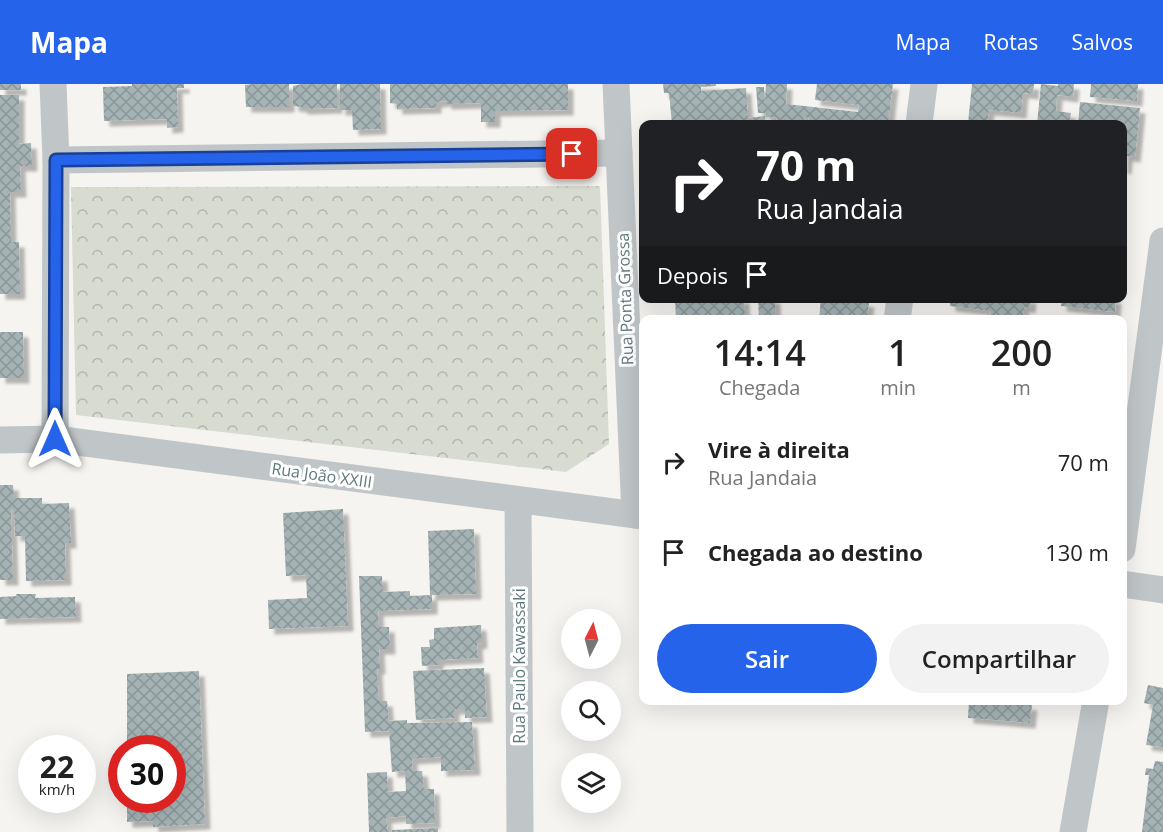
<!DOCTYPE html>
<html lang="pt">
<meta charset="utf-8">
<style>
:root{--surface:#fff;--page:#f2f2f2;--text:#222;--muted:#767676;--accent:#2563eb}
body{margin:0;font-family:"Open Sans",sans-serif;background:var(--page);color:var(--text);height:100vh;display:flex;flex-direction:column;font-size:22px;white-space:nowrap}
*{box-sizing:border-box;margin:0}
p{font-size:20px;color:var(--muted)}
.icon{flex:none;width:33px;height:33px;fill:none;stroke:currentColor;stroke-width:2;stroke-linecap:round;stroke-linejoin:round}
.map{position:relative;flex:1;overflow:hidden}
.drawer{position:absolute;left:639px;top:231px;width:488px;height:390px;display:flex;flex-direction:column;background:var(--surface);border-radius:12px;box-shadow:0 6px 24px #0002}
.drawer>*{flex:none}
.guide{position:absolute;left:639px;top:36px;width:488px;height:183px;border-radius:12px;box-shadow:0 6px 24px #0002;background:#202124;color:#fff;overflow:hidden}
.needle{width:39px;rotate:6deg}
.buttons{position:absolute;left:561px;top:525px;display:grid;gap:12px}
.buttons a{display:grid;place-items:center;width:60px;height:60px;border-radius:50%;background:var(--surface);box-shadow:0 6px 24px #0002;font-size:30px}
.speed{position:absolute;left:18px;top:651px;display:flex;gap:12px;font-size:30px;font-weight:700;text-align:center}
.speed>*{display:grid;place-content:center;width:78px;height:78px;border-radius:50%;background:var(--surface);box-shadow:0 6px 24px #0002;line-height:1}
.speed small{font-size:15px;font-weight:400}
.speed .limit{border:9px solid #d22;background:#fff;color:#111}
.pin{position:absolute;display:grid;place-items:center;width:51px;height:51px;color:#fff;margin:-26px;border-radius:12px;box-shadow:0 3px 9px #0006}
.me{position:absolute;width:66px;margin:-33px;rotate:0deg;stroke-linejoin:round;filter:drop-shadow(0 0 4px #0008)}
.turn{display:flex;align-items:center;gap:21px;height:126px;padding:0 18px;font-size:27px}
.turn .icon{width:78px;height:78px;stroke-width:2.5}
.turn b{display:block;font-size:42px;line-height:51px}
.then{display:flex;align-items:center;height:57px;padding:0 18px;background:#0003;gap:12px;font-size:22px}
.eta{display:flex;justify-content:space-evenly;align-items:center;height:102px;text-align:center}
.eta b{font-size:36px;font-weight:600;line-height:42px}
.action{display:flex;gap:12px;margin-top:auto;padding:12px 18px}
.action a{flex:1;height:69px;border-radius:36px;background:var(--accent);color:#fff;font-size:24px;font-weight:600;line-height:69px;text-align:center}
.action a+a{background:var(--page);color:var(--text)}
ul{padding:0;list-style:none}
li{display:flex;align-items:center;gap:18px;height:90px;padding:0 18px}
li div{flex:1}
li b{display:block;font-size:22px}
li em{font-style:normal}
header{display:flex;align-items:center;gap:36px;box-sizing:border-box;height:84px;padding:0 30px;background:var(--accent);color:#fff}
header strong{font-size:28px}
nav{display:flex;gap:33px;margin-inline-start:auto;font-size:21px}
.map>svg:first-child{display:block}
.park{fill:url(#park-crowns)}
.building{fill:url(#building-cross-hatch);filter:url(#shadow)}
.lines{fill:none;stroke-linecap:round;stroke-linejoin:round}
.minor{stroke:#c0c6c8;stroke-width:27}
.route-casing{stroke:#184099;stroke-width:15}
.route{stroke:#2563eb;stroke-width:10}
.labels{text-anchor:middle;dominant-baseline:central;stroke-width:6;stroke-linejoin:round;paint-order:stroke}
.street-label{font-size:16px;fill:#5f7a7e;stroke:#fff}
</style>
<header>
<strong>Mapa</strong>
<nav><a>Mapa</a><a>Rotas</a><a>Salvos</a></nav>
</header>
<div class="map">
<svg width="1163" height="748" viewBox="0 0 1163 748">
<defs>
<pattern id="park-crowns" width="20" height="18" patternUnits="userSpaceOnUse" patternTransform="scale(1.5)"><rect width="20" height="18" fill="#d7dbd0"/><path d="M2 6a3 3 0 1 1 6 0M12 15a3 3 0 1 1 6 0" fill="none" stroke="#b2b7ae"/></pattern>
<pattern id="building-cross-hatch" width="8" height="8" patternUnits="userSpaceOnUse" patternTransform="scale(1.5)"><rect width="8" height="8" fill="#a5b3b4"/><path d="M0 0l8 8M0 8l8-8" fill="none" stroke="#8a9798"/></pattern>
<filter id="shadow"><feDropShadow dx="5.5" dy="5.5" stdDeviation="1.5" flood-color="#0004"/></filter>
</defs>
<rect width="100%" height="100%" fill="#f6f4f1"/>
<!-- park -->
<polygon class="park" points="600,102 609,360 566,388 76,331 71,103"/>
<!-- building -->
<g class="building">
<rect x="0" y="0" width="21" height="6"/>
<polygon points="132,0 184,0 184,4 177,4 178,43 167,44 167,35 104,37 103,3 132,2"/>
<polygon points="253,0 289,0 289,23 246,23 245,1"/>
<polygon points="302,0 337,0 337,24 302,25 302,23 293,22 293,2"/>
<polygon points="340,0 380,0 381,45 353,46 352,26 340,26"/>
<polygon points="390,0 568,0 568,26 495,27 495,38 481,38 481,19 446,20 446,17 436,18 436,24 397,25 397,20 390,19"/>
<polygon points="663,0 716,0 716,2 701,3 701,7 746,4 748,34 765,32 766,40 672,40 669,9 664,9"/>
<polygon points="766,0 787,0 786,20 858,28 859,21 815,16 817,0 893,0 888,40 808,40 809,34 804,33 803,40 776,40 777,34 766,33 765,29 758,29 756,3 764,3 765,18"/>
<polygon points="972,0 1034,0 1033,10 1023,9 1021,29 989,26 987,40 968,39"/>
<polygon points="1041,0 1058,2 1058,0 1074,0 1073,13 1057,11 1056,27 1071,29 1069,40 1037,40"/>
<polygon points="1091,0 1138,0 1137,17 1090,13"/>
<polygon points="0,11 19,11 19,60 31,59 32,82 20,82 21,108 10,108 11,158 19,158 20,210 0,210"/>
<polygon points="1080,18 1140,24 1135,73 1127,72 1126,85 1122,84 1122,40 1078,40"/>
<polygon points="675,214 744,214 745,232 734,233 734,236 716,236 716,233 676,236"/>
<polygon points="758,214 775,214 776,236 759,236"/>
<polygon points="821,214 869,218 867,236 819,236"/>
<polygon points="950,214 1031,214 1030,224 1024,223 1023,236 990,233 991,227 950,222"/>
<polygon points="1062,214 1116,214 1115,228 1061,222"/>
<polygon points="0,248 23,248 24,294 0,294"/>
<polygon points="0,401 13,401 14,414 42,414 42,420 69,419 71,459 65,459 66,496 26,497 25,452 15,452 14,425 11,425 13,496 0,496"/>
<polygon points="343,425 348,542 269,545 268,516 307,514 306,491 286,492 283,429"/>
<polygon points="474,445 476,510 430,511 428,447"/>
<polygon points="359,492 382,492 383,508 410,507 410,512 432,511 432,525 378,527 379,543 389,543 390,565 379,565 380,585 377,585 379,617 387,617 389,637 407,636 407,639 472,638 475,686 441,687 441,673 412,675 413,687 422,687 424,705 434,705 435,739 406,740 406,732 386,734 388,748 369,748 367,689 387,688 388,708 406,707 405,687 392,688 389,647 365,648"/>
<polygon points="16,510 36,510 35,514 75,513 76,533 0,535 0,513 17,512"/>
<polygon points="481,541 482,559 477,560 478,574 438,576 438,581 422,582 421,563 430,563 429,556 434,555 434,544"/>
<polygon points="484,584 487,633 465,634 465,625 454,625 454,634 416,636 413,587"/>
<polygon points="199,587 205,740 153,743 153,737 127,738 127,716 172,716 172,664 127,664 127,590"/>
<polygon points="1148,601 1163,604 1163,663 1146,661 1153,621 1144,619"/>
<polygon points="969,616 1032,621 1030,639 968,634"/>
<polygon points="1155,677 1163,678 1163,748 1142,748 1149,691 1145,691 1146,684 1153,685"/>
<polygon points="438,744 438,748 392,748 392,746"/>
</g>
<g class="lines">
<!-- minor -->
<g class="minor">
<polyline points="53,0 56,76 55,355"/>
<polyline points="616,0 635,431"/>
<polyline points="919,40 924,0"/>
<polyline points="56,76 619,69"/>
<polyline points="897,236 900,214"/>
<polyline points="0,356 55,355 644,432"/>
<polyline points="518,417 520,748"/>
<polyline points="1122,465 1163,157"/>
<polyline points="1122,500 1163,506"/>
<polyline points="1073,748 1096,616"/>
</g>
</g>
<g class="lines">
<defs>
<polyline id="route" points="55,355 56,76 572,70"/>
</defs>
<!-- route casing -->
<use href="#route" class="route-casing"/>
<!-- route -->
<use href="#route" class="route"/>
</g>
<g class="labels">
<!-- street labels -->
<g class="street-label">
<text transform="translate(625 215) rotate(-92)">Rua Ponta Grossa</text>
<text transform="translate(322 391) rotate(8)">Rua João XXIII</text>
<text transform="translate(519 582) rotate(-90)">Rua Paulo Kawassaki</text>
</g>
</g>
</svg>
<div class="buttons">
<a><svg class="needle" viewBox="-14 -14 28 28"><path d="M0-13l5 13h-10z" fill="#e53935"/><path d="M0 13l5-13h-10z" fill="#767676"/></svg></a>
<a><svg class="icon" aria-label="search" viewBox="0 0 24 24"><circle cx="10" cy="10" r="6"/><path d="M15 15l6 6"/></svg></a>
<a><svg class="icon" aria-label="layers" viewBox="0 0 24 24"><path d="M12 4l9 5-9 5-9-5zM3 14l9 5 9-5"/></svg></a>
</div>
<div class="speed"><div>22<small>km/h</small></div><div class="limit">30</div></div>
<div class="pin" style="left:572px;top:70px;background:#d93025"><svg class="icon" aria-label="arrive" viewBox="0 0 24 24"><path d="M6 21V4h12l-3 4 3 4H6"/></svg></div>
<svg class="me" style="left:55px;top:355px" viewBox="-20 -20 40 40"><path d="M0-17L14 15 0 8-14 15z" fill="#2563eb" stroke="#fff" stroke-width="4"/></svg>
<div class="guide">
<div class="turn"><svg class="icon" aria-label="right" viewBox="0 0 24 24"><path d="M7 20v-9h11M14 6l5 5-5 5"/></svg><div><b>70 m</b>Rua Jandaia</div></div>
<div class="then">Depois<svg class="icon" aria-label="arrive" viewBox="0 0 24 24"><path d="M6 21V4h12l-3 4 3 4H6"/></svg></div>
</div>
<section class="drawer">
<div class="eta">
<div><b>14:14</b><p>Chegada</p></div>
<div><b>1</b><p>min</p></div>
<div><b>200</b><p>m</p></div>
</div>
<ul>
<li><svg class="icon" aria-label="right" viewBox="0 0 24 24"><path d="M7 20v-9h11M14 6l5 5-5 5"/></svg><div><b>Vire à direita</b><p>Rua Jandaia</p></div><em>70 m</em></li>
<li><svg class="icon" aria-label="arrive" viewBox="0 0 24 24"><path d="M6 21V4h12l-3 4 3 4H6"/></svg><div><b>Chegada ao destino</b></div><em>130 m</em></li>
</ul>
<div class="action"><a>Sair</a><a>Compartilhar</a></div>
</section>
</div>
